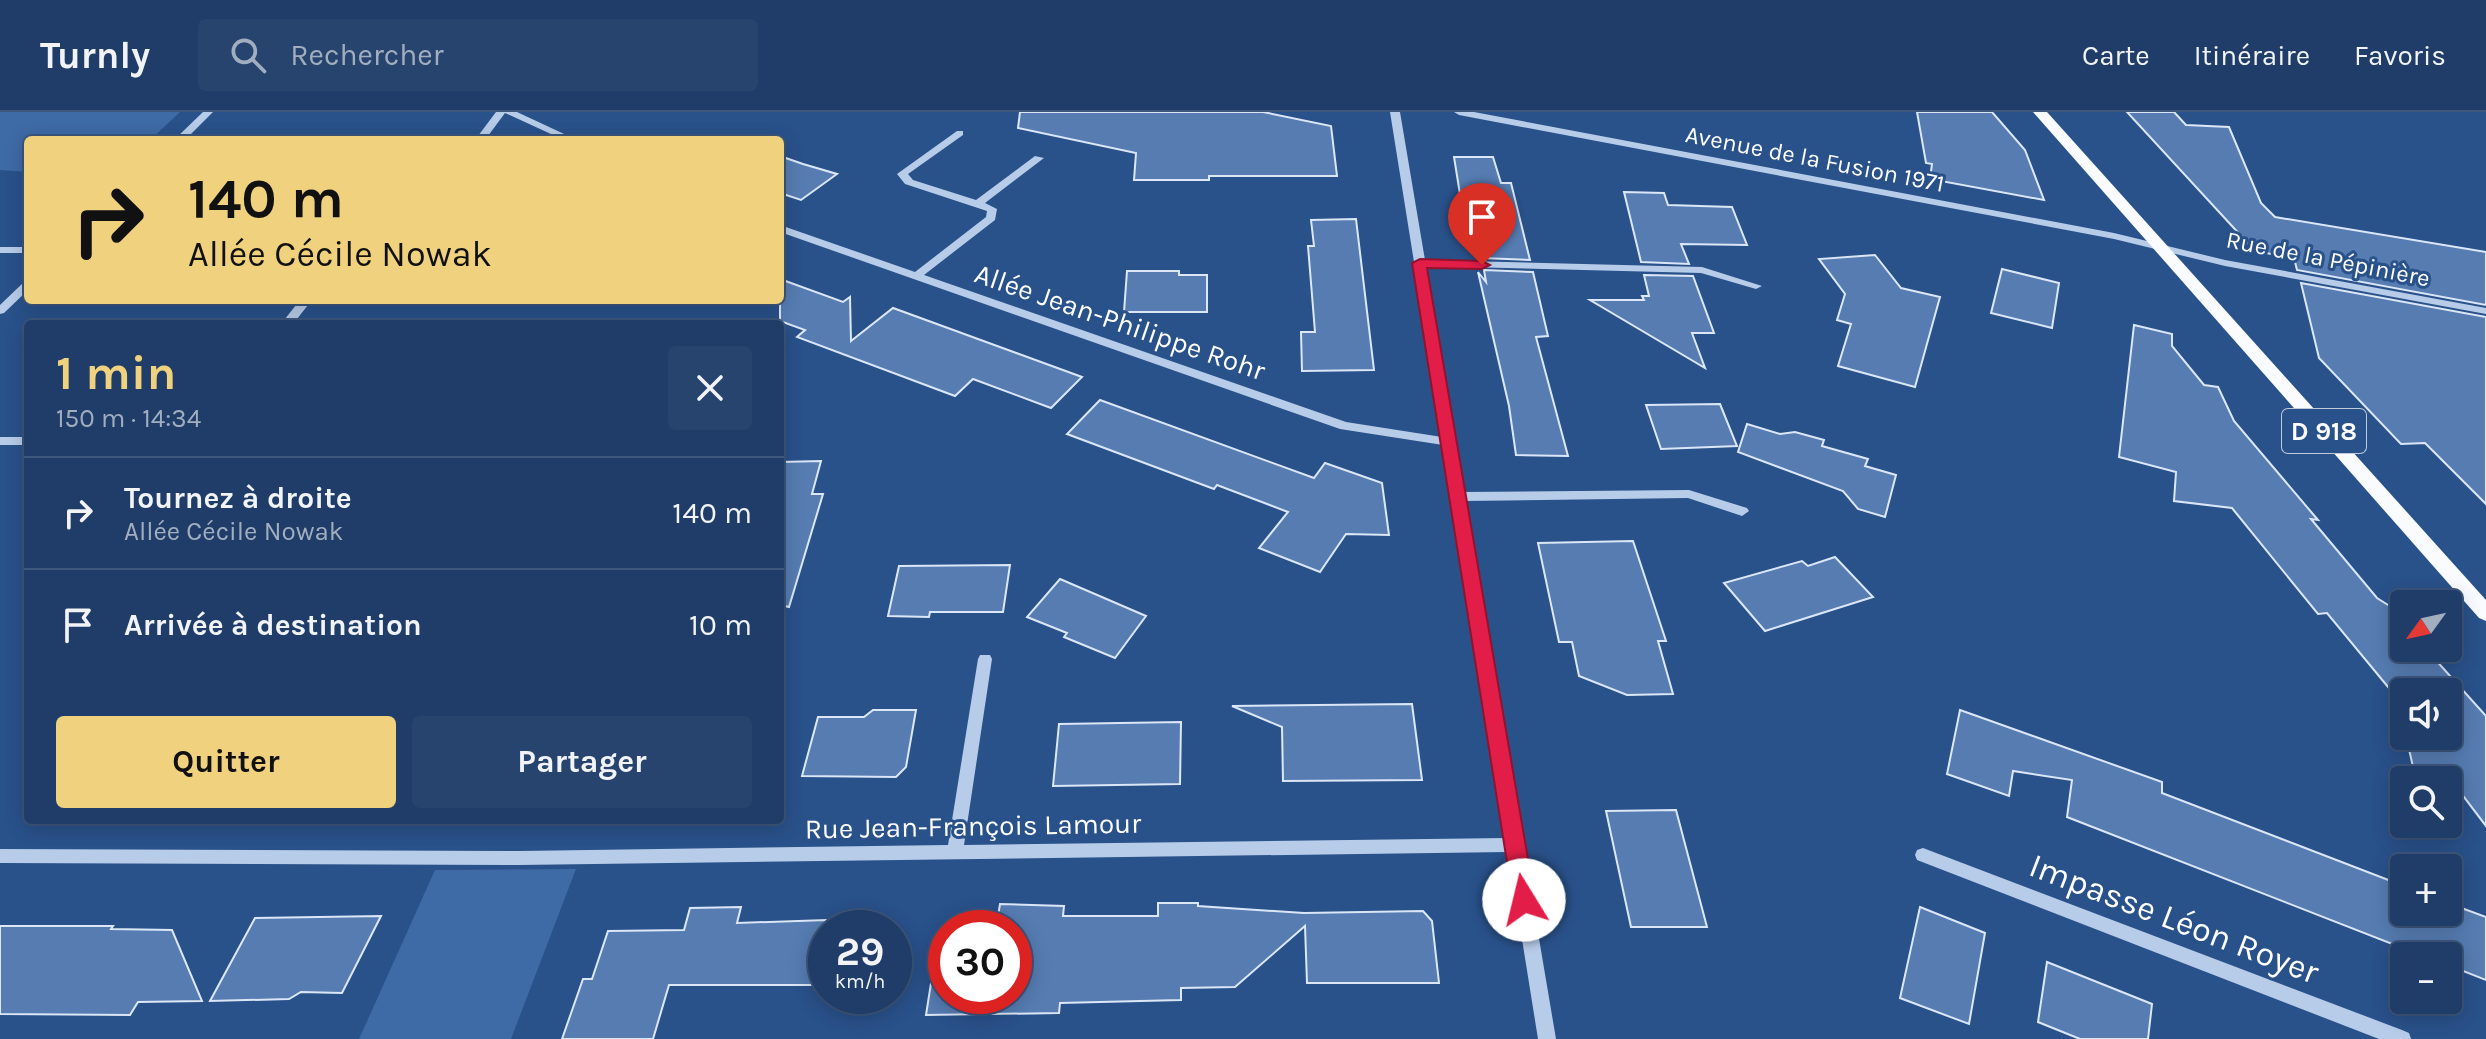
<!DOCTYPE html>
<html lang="fr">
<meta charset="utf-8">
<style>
:root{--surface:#1f3d68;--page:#27446e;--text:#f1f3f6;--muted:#a1aec0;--line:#3c567c;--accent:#f0d27e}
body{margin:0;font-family:Karla,sans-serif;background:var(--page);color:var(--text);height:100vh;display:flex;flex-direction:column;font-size:30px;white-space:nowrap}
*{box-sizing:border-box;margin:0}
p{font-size:26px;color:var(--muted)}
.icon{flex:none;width:44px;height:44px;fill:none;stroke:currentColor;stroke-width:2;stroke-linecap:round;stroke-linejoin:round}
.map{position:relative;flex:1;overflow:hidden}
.panel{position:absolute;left:24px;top:208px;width:760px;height:504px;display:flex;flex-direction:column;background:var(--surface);border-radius:8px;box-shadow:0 4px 20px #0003,0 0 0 2px var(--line)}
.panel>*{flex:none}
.hud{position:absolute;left:24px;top:24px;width:760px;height:168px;border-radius:8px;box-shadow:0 4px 20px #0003,0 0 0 2px var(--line);background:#f0d27e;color:#111;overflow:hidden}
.needle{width:52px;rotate:237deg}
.tools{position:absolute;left:2390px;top:478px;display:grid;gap:16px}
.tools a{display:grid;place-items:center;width:72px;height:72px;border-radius:8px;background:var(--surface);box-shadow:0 4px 20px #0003,0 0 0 2px var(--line);font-size:40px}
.speed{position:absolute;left:808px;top:798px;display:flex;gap:16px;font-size:40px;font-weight:700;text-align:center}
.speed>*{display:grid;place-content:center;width:104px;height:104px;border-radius:50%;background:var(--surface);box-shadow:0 4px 20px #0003,0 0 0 2px var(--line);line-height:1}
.speed small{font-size:20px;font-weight:400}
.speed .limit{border:12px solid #d22;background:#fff;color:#111}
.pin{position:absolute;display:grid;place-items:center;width:68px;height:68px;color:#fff;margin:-82px -34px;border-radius:50% 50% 50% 0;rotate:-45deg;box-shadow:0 0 8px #0007}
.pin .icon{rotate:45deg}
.me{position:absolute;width:88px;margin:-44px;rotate:351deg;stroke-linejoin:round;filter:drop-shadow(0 0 6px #0008)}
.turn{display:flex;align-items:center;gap:28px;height:168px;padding:0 32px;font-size:36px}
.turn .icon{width:104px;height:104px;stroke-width:2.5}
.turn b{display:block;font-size:56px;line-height:68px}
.round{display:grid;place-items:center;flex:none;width:84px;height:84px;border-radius:8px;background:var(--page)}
.headline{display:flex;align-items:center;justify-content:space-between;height:136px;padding:0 32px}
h1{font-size:48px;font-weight:700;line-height:60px;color:var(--accent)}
.button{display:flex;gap:16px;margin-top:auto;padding:16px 32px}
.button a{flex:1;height:92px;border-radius:8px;background:var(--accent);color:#111;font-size:32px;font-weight:700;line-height:92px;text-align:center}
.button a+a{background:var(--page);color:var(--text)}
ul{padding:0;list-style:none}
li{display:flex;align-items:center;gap:24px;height:112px;padding:0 32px;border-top:2px solid var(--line)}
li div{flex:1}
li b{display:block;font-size:30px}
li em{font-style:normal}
header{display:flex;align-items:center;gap:48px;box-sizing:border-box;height:112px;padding:0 40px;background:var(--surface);border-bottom:2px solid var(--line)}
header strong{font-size:38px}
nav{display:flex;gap:44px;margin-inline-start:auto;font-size:28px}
.search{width:560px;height:72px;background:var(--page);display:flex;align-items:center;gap:20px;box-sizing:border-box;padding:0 28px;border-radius:8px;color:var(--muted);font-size:30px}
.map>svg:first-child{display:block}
.green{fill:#3e6aa6}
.building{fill:#567cb2;stroke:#dbe7f7;stroke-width:2}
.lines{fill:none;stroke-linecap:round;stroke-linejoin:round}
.minor{fill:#b7cce9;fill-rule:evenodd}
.major{fill:#f9fbfe;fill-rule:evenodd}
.route{fill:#e11d48;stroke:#92132f;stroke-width:2}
.labels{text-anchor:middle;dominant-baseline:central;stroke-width:6;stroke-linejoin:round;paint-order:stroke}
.far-street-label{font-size:24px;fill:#fff;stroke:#29518a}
.shield{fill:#29518a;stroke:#bfcbdc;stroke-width:2}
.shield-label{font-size:26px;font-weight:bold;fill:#fff}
.street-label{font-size:28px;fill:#fff;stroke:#29518a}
.near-street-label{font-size:34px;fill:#fff;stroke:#29518a}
</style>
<header>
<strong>Turnly</strong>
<div class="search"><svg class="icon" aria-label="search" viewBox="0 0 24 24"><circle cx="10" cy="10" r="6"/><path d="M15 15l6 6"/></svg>Rechercher</div>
<nav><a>Carte</a><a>Itinéraire</a><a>Favoris</a></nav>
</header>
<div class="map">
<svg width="2486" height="927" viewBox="0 0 2486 927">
<rect width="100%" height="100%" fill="#29518a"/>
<!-- green -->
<g class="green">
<polygon points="0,0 180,0 150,28 28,28 28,60 0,58"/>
<polygon points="576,757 511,927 359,927 435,758"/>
</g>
<!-- building -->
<g class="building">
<polygon points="1020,0 1263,0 1331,14 1337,64 1209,64 1209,68 1134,68 1136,41 1018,16"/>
<polygon points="1917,0 1992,0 2025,38 2044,88 1930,67 1932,52 1926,51"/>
<polygon points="2127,0 2174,0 2186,13 2229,15 2261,91 2275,105 2486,140 2486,193 2297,158 2294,146 2255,139"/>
<polygon points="780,44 803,52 837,62 801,88 780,81"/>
<polygon points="1454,45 1493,45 1501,71 1511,71 1530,148 1481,146 1476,126 1467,126"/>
<polygon points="1624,80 1664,81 1668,93 1732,95 1747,133 1681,132 1689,152 1641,150"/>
<polygon points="1356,107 1374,258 1302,259 1301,220 1315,220 1308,134 1314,134 1311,108"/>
<polygon points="1875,143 1901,176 1940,185 1915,275 1838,254 1851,212 1837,208 1845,182 1819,147"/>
<polygon points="2002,157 2059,171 2052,216 1991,201"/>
<polygon points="1484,158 1533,160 1548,224 1536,225 1568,344 1516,343 1509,294 1478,160 1486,170"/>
<polygon points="1127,159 1179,159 1179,163 1207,163 1207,200 1124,200"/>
<polygon points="1644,163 1693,164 1714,221 1692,221 1705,256 1590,188 1644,188 1642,184 1649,184"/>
<polygon points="780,167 843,190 850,185 851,229 893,196 1082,265 1051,296 973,267 955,284 797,225 805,218 780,209"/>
<polygon points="2301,171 2486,205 2486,392 2425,331 2401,332 2319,246"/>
<polygon points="2134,213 2172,222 2172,234 2204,273 2218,275 2234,309 2318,408 2311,407 2377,486 2404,503 2404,536 2425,536 2486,604 2486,714 2451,668 2416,668 2406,624 2448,624 2448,580 2404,580 2404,615 2398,587 2327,501 2318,502 2232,396 2174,389 2176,360 2119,345"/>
<polygon points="1100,288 1314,366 1325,351 1382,371 1389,423 1346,422 1320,460 1259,436 1288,400 1217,373 1214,377 1067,322"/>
<polygon points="1720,292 1737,334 1661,337 1646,293"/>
<polygon points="1747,312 1780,322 1795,320 1824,328 1822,334 1868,347 1865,354 1896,363 1885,405 1858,397 1843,379 1738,340"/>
<polygon points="821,349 812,382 823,382 789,495 780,493 780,350"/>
<polygon points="1633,429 1666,529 1658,529 1673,582 1627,583 1579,564 1572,530 1559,530 1538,431"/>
<polygon points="1835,445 1873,485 1765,519 1724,471 1802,449 1808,454"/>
<polygon points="1010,453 1003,500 930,500 929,505 888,504 899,454"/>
<polygon points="1060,467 1146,504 1115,546 1064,525 1067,521 1027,505"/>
<polygon points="1412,592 1422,668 1283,669 1282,615 1232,594"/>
<polygon points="873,598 916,598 906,655 896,665 802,664 818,605 864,605"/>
<polygon points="1960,598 2162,670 2162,681 2404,774 2404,800 2448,800 2448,791 2486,805 2486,868 2448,853 2448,844 2423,844 2067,705 2072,668 2013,659 2009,684 1947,662"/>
<polygon points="1181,610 1180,672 1053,674 1059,612"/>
<polygon points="1676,698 1707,815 1631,815 1606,699"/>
<polygon points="1158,791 1198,791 1198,794 1304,801 1423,799 1432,809 1439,871 1307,871 1305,814 1235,875 1181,876 1181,888 1060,891 1059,901 926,903 939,820 946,820 946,884 1014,884 1014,816 996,816 1000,792 1064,794 1063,804 1158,804"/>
<polygon points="741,795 737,811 826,808 826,873 669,873 653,927 562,927 583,867 592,867 608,819 684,818 690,796"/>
<polygon points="1920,795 1985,821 1969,912 1900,886"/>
<polygon points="381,804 342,881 301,880 289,887 210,889 255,806"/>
<polygon points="0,814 113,814 111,817 172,818 202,889 138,890 130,903 0,902"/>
<polygon points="2047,850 2152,892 2148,927 2080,927 2038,910"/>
</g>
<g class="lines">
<!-- minor -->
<g class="minor">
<polygon points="203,0 213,0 185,28 174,28"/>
<polygon points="496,0 517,0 577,28 564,28 505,1 485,28 475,28"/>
<polygon points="1390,0 1400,0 1425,148 1702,155 1762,174 1756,177 1701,161 1426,154 1464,380 1689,378 1747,396 1749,399 1742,404 1688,386 1465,389 1556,927 1538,927 1508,740 519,753 0,751 0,737 519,739 948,733 978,547 980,543 990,543 992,547 964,733 1506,726 1443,333 1340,317 780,120 780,113 915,160 986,105 987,99 905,72 897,62 957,19 963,19 963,23 908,62 913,68 976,88 1035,44 1044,46 985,91 997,97 995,108 924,163 1346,310 1442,325"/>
<polygon points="1454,0 1474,0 2114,121 2225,148 2486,196 2486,202 2225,154 2114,127 1459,3"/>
<rect x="0" y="135" width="28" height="6"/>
<polygon points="28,169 28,178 4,201 0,202 0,193 24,170"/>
<polygon points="300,188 312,188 293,212 281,212"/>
<rect x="0" y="325" width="28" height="8"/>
<polygon points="1923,736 2402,918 2409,921 2411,927 2379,927 1917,748 1915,743 1917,738"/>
</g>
<!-- major -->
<polygon class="major" points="2033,0 2047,0 2486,488 2486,509 2479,506"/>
</g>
<!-- route -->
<polygon class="route" points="1420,147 1482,149 1490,153 1482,157 1427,156 1535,788 1532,795 1524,798 1516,795 1513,788 1412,151"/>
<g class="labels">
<!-- far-street labels -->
<g class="far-street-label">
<text transform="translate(1815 47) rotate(11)">Avenue de la Fusion 1971</text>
<text transform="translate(2328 147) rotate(11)">Rue de la Pépinière</text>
</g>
<!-- shield labels -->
<rect class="shield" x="2282" y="297" width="84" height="44" rx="6"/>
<g class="shield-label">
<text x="2324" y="319">D 918</text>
</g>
<!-- street labels -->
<g class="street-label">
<text transform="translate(1120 210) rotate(19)">Allée Jean-Philippe Rohr</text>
<text transform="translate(973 714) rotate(-1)">Rue Jean-François Lamour</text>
</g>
<!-- near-street labels -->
<g class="near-street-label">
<text transform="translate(2174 807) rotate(21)">Impasse Léon Royer</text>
</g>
</g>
</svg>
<div class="tools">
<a><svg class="needle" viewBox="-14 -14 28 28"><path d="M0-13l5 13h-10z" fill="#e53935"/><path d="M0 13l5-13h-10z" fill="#a1aec0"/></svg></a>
<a><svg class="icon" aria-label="sound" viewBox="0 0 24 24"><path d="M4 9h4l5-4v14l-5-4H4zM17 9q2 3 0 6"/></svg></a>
<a><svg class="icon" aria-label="search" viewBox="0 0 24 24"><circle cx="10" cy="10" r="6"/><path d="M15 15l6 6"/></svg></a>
<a>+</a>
<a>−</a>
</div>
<div class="speed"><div>29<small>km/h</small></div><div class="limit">30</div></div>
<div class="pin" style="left:1482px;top:153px;background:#d93025"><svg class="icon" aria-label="arrive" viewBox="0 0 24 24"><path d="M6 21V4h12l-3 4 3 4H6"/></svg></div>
<svg class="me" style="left:1524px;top:788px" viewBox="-20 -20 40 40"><circle r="19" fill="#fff"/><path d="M0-13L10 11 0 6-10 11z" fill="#e11d48"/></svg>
<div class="hud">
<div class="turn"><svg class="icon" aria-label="right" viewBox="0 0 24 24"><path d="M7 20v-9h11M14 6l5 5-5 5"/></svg><div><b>140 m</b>Allée Cécile Nowak</div></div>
</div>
<section class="panel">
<div class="headline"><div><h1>1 min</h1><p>150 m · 14:34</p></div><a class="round"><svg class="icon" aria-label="close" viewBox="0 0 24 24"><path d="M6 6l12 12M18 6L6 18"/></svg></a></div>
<ul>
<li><svg class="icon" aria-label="right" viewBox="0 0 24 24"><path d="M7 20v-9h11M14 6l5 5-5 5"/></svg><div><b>Tournez à droite</b><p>Allée Cécile Nowak</p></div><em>140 m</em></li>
<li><svg class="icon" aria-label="arrive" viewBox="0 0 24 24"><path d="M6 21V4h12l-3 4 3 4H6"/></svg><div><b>Arrivée à destination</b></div><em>10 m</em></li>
</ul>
<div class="button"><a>Quitter</a><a>Partager</a></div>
</section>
</div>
